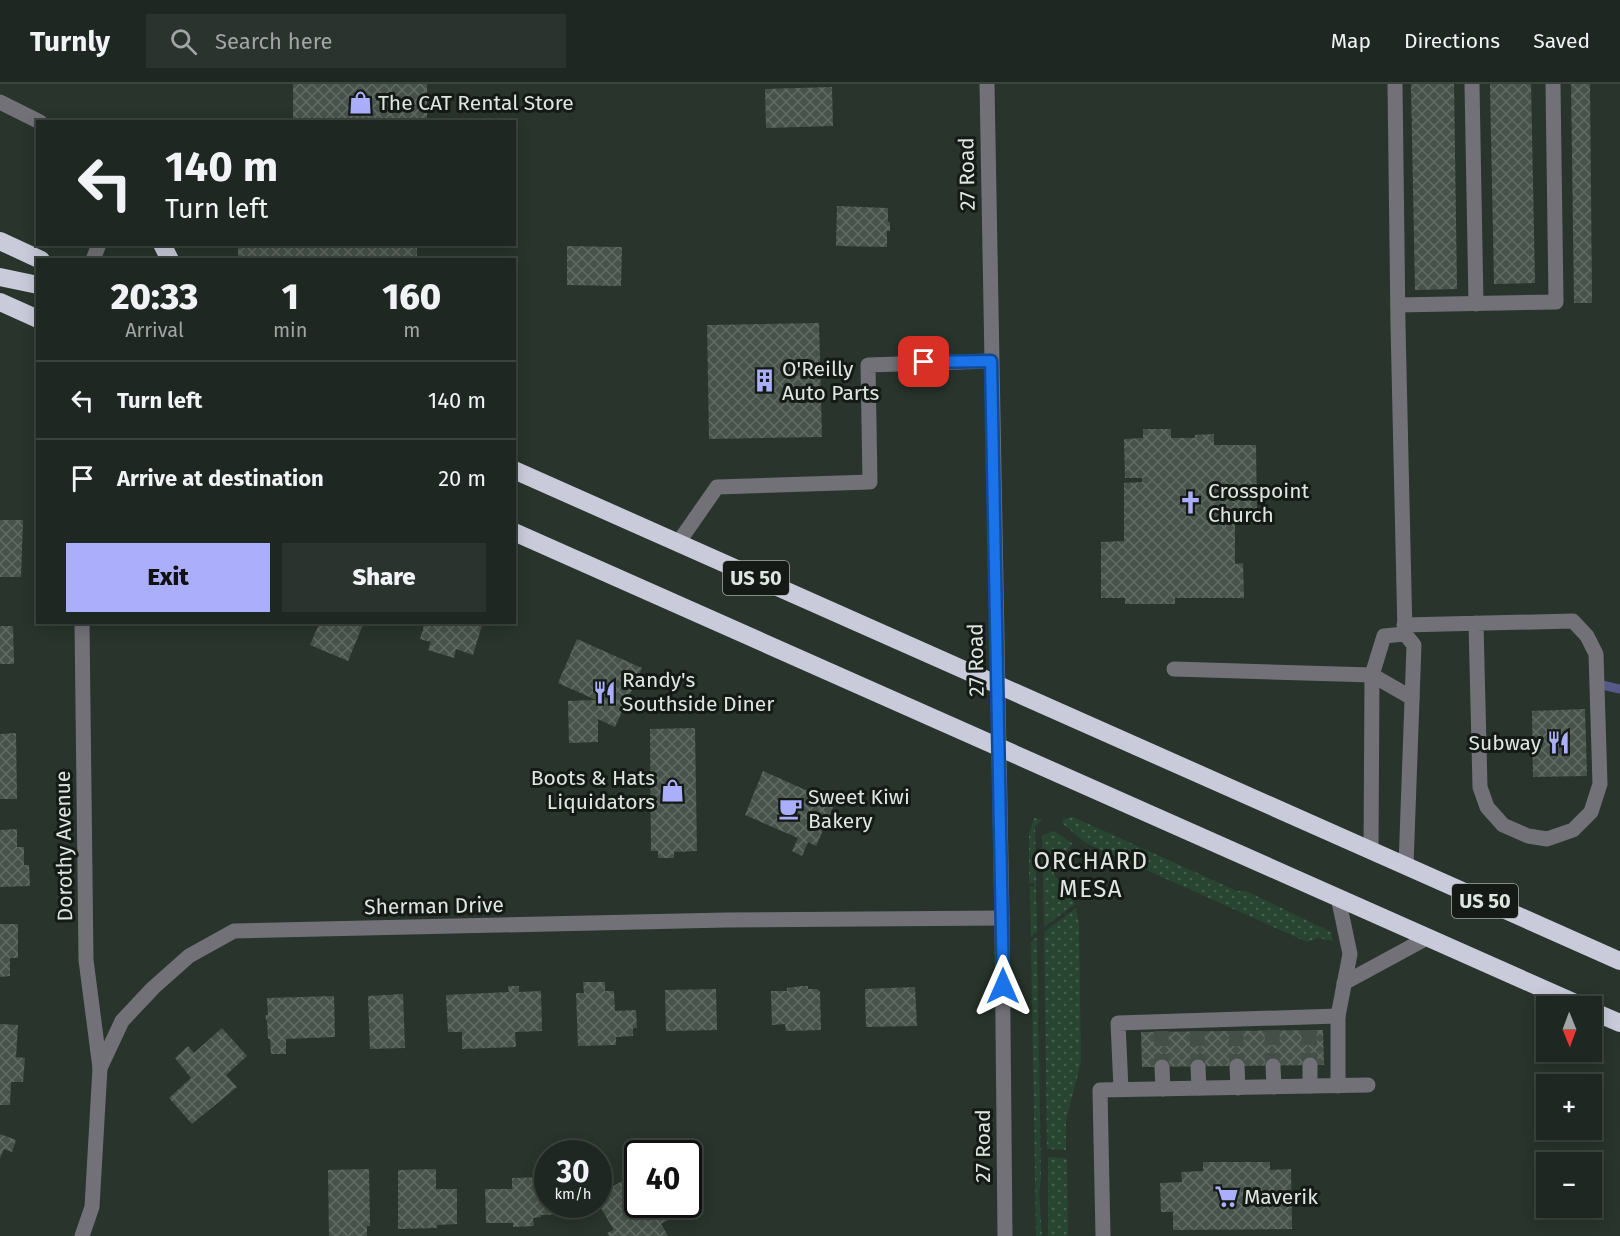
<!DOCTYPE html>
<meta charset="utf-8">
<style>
:root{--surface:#1e2721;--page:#2b332e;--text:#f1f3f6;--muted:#a1a5a5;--line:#3c443f;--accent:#abaffb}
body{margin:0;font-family:"Fira Sans",sans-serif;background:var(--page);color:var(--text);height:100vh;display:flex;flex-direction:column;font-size:22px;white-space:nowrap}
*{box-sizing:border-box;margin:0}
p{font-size:20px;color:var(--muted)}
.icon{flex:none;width:33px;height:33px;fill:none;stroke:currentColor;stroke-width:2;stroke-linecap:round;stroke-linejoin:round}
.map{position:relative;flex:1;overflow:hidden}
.sheet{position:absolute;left:36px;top:174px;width:480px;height:366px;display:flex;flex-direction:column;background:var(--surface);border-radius:0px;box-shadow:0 3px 15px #0003,0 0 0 2px var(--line)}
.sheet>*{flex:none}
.banner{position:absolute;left:36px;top:36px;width:480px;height:126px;border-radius:0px;box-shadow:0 3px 15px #0003,0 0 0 2px var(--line);background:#1e2721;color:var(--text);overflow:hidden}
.needle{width:39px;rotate:179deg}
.tools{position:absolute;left:1536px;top:912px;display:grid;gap:12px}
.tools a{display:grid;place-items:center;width:66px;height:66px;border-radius:0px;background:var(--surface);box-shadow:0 3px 15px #0003,0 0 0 2px var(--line);font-size:30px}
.speed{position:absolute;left:534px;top:1056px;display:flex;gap:12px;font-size:30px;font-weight:700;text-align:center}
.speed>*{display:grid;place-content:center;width:78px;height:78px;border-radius:50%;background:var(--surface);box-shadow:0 3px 15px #0003,0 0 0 2px var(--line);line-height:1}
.speed small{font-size:15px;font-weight:400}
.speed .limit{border:3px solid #111;border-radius:9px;background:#fff;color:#111}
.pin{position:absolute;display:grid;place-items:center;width:51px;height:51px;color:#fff;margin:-26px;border-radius:12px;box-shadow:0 3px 9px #0006}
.me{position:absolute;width:66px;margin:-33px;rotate:0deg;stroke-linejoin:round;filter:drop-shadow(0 0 4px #0008)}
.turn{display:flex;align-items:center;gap:21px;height:126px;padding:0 30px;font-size:27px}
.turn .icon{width:78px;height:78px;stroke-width:2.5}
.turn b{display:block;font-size:42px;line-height:51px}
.eta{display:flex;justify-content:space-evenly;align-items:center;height:102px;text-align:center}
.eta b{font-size:36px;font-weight:800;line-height:42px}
.action{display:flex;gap:12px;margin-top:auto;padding:12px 30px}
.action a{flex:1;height:69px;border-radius:0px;background:var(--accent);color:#111;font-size:24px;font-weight:800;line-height:69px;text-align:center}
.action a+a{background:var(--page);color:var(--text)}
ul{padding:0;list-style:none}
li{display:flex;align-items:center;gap:18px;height:78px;padding:0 30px;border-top:2px solid var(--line)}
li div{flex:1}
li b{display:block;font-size:22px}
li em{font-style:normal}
header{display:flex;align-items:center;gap:36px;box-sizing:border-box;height:84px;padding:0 30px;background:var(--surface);border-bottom:2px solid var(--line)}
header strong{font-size:28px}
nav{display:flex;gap:33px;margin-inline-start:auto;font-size:21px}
.search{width:420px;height:54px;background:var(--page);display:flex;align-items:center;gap:15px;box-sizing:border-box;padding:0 21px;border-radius:0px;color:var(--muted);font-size:22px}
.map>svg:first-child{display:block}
.grass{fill:url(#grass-dots)}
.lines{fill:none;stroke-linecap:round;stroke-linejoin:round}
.stream{stroke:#575a89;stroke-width:9}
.building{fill:url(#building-cross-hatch)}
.minor-tunnel{stroke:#434f47;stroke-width:15;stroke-dasharray:15 8;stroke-linecap:butt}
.minor{stroke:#717177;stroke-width:15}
.highway{stroke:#c9cbda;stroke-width:18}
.route-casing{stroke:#114b97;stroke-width:15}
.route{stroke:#1a73e8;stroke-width:10}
.labels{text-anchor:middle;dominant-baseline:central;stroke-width:6;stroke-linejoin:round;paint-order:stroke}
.shield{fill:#151a16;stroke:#a2a9a3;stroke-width:1.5}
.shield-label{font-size:20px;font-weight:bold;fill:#dee6e0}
.poi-label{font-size:21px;fill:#dee6e0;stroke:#151a16;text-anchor:start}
.street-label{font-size:21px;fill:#dee6e0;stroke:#151a16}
.quarter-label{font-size:24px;letter-spacing:1.5px;fill:#dee6e0;stroke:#151a16}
</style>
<header>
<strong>Turnly</strong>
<div class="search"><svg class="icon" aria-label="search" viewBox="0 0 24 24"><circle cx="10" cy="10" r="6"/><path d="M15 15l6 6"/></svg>Search here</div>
<nav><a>Map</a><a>Directions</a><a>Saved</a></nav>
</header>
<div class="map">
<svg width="1620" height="1152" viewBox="0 0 1620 1152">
<defs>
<pattern id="grass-dots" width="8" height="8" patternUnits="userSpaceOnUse" patternTransform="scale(1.5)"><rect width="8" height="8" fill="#284531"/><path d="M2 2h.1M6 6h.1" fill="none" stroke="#47604f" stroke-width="1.8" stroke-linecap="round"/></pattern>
<pattern id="building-cross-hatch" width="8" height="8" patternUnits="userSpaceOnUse" patternTransform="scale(1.5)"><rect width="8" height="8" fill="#47534a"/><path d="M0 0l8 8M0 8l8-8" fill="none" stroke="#616c64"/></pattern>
</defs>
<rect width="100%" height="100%" fill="#28342c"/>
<!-- grass -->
<g class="grass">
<polygon points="1073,733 1237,807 1246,807 1331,848 1333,857 1318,854 1307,858 1086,759 1062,739 1063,735"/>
<polygon points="1034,734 1042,736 1035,742 1037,848 1031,853 1030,802 1034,803 1034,799 1029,799 1029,749"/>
<path d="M1054,747L1073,760L1054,780L1052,785C1057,799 1069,806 1075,820L1044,843L1042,751Z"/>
<polygon points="1076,824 1079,839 1081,978 1066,1037 1066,1066 1047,1065 1044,848"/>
<polygon points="1037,853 1041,1093 1039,1109 1042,1152 1036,1152 1031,858"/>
<polygon points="1048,1073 1067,1074 1068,1152 1048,1152"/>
</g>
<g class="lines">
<!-- stream -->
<polyline class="stream" points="1602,601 1620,605"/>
</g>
<!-- building -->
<g class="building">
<rect x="293" y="0" width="134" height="38"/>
<polygon points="1411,0 1454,0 1457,205 1415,206"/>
<polygon points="1490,0 1531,0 1535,199 1494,200"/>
<polygon points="1571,0 1590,0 1592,219 1574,219"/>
<polygon points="832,3 833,42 766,44 765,5"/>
<polygon points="837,122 888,124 888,138 890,138 890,147 887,147 887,163 836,162"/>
<rect x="238" y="160" width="179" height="16"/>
<polygon points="567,162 622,163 621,202 567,201"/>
<polygon points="819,239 822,353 709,355 707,241"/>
<polygon points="1143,345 1171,345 1171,354 1195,354 1195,351 1214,350 1214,361 1256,361 1257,439 1235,439 1235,480 1243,479 1244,514 1175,514 1175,520 1125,520 1125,514 1101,514 1101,458 1124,457 1124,399 1142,398 1142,394 1125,394 1124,355 1143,354"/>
<polygon points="0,436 23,436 21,493 0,493"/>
<polygon points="320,538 364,538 348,577 310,561"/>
<polygon points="425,538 483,538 473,571 456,565 454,574 428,566 431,558 420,555"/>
<polygon points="0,542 13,542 14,580 0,580"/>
<polygon points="577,555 642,584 615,643 598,635 598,658 569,659 568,617 596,616 558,599"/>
<polygon points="1585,625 1587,692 1533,693 1532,627"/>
<polygon points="695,644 697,767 674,768 674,774 658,774 658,767 651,767 650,645"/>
<polygon points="16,649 17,715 0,715 0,650"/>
<polygon points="763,687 835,719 816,762 808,758 802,772 792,767 798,754 745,731"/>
<polygon points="17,745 17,763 24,763 24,781 29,781 30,802 0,803 0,746"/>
<polygon points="0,840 18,840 18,874 10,874 10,892 0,893"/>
<polygon points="583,898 605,898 605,907 614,907 615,927 636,926 637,944 633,944 633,952 616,953 616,961 578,962 576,909 584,909"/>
<polygon points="508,902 519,902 519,908 541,907 542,947 515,948 516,963 462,965 462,948 448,948 446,911 509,908"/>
<polygon points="802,902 808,902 808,905 818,905 818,907 820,907 821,946 786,947 785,940 772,941 771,907 787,907 787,904"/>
<polygon points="915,903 917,942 866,943 865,905"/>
<polygon points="716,905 717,946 666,947 665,906"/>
<polygon points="403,910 405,964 370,965 368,912"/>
<polygon points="334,912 335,953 286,955 286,970 271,970 270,955 268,955 267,936 266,936 265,931 268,931 267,914"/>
<polygon points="0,940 18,941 16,973 25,974 23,998 11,998 10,1021 0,1021"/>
<polygon points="222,944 247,972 226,991 237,1003 192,1040 169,1014 191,994 175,974 188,962 194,969"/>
<polygon points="1323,946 1324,981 1142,983 1141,948"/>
<polygon points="0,1050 16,1056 12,1068 4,1065 0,1074"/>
<polygon points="1203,1078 1270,1078 1270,1086 1291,1085 1292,1145 1173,1146 1173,1128 1161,1128 1160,1099 1182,1098 1181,1088 1203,1087"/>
<polygon points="369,1085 370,1142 367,1142 367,1152 329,1152 328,1086"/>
<polygon points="436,1085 436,1105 457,1105 457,1140 437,1141 437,1144 398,1145 398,1086"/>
<polygon points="634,1091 638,1097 638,1120 669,1120 675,1132 661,1140 668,1152 609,1152 607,1149 614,1146 598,1119 598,1110"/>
<polygon points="548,1093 548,1120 572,1120 572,1130 541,1131 541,1133 533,1134 534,1142 513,1143 513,1139 486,1139 485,1105 512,1105 512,1094"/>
</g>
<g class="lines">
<!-- minor-tunnel -->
<g class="minor-tunnel">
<polyline points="1272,946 1273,982"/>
<polyline points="1309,946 1310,981"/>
<polyline points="1161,947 1162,983"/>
<polyline points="1197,947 1198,983"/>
<polyline points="1236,947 1237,982"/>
</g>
<!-- minor -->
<g class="minor">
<polyline points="987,0 1002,834 1005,1152"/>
<polyline points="1395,0 1398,241 1405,550"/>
<polyline points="1472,0 1476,220"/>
<polyline points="0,18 40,38"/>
<polyline points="93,176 99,160"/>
<polyline points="1398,221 1556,218 1553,0"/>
<polyline points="678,459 717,403 870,398 868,281 991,277"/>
<polyline points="82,538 86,876 100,984"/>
<polyline points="1404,541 1573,537 1587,552 1596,570 1600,700 1591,728 1573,746 1547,755 1528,752 1503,741 1487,723 1480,703 1476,539"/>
<polyline points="1174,585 1372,591 1412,614"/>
<polyline points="1371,767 1372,591 1384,552 1405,550 1414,561 1406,782"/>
<polyline points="1338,813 1350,870 1338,932 1338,1002"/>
<polyline points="1344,899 1427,854"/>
<polyline points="1310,981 1310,1002"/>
<polyline points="1237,982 1238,1004"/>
<polyline points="1273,982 1274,1003"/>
<polyline points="1162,983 1163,1005"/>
<polyline points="1198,983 1199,1004"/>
<polyline points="1121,1005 1118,939 1338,932"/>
<polyline points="82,1152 92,1123 100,984 122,937 153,904 189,872 234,847 726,836 1002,834"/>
<polyline points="1103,1152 1100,1006 1368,1001"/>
</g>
<!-- highway -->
<g class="highway">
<polyline points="0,157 41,176"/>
<polyline points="162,160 170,176"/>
<polyline points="0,193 38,201"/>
<polyline points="0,218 38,235"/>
<polyline points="514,386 1620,877"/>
<polyline points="514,448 1582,922"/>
<polyline points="1592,927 1620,939"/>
</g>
</g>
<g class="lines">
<defs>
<polyline id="route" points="924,278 991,277 1003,902"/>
</defs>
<!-- route casing -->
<use href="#route" class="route-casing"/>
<!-- route -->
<use href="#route" class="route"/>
</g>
<!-- icons -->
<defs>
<symbol id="shop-bare" viewBox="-9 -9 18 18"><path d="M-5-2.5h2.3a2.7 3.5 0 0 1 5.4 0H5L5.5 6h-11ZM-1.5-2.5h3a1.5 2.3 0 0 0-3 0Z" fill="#abaffb" stroke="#151a16" stroke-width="2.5" paint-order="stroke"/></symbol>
<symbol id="building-bare" viewBox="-9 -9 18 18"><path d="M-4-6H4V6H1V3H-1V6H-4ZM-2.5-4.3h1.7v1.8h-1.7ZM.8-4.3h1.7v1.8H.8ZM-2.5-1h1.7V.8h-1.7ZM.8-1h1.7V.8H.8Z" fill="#abaffb" stroke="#151a16" stroke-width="2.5" paint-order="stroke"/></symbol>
<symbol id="church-bare" viewBox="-9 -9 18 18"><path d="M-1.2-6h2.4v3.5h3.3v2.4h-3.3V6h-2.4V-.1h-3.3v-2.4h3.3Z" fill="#abaffb" stroke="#151a16" stroke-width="2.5" paint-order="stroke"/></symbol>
<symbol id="restaurant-bare" viewBox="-9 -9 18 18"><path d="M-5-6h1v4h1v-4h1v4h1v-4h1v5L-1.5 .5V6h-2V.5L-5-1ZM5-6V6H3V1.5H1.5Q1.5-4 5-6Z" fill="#abaffb" stroke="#151a16" stroke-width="2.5" paint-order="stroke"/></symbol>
<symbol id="cafe-bare" viewBox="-9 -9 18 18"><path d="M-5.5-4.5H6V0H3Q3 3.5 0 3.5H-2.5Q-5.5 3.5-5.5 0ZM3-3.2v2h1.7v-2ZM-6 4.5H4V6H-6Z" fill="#abaffb" stroke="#151a16" stroke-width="2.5" paint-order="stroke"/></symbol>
<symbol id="supermarket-bare" viewBox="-9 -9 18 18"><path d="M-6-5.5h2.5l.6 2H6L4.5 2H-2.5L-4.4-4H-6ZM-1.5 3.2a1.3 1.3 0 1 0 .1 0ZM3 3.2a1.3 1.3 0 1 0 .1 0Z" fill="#abaffb" stroke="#151a16" stroke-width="2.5" paint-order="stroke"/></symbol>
</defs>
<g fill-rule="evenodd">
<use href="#shop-bare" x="344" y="2" width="33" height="33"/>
<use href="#building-bare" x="748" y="280" width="33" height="33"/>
<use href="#church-bare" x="1174" y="402" width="33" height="33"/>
<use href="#restaurant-bare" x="588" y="592" width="33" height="33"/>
<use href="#restaurant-bare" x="1542" y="642" width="33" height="33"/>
<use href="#shop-bare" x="656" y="690" width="33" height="33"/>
<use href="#cafe-bare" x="774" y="708" width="33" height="33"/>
<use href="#supermarket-bare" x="1210" y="1096" width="33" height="33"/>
</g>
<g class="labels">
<!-- shield labels -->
<g class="shield">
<rect x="723" y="477" width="66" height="34" rx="4.5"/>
<rect x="1452" y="800" width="66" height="34" rx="4.5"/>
</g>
<g class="shield-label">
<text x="756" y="494">US 50</text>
<text x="1485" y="817">US 50</text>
</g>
<!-- poi labels -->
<g class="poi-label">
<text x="378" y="19">The CAT Rental Store</text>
<text x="782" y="285">O'Reilly<tspan x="782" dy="24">Auto Parts</tspan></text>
<text x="1208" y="407">Crosspoint<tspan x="1208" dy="24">Church</tspan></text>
<text x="622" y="596">Randy's<tspan x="622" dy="24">Southside Diner</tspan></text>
<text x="1541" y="659" text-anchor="end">Subway</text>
<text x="655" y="694" text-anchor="end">Boots &amp; Hats<tspan x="655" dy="24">Liquidators</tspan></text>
<text x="808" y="713">Sweet Kiwi<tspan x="808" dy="24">Bakery</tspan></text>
<text x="1244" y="1113">Maverik</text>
</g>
<!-- street labels -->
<g class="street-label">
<text transform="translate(967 90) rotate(-91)">27 Road</text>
<text transform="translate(976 576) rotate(-91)">27 Road</text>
<text transform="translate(64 762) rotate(-91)">Dorothy Avenue</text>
<text transform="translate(434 822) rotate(-1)">Sherman Drive</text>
<text transform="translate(983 1062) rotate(-90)">27 Road</text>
</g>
<!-- quarter labels -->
<g class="quarter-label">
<text x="1091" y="777">ORCHARD<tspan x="1091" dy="28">MESA</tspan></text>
</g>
</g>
</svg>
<div class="tools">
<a><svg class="needle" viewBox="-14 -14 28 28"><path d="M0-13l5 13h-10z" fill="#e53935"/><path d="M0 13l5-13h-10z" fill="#a1a5a5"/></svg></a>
<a>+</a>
<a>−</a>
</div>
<div class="speed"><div>30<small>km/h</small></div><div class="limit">40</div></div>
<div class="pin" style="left:924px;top:278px;background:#d93025"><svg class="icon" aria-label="arrive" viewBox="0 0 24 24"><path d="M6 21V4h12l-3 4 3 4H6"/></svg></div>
<svg class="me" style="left:1003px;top:902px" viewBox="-20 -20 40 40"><path d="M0-17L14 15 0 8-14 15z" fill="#1a73e8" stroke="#fff" stroke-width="4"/></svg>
<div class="banner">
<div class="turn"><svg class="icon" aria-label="left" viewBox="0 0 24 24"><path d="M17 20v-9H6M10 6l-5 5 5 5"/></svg><div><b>140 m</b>Turn left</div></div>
</div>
<section class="sheet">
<div class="eta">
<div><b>20:33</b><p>Arrival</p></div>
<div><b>1</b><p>min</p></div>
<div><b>160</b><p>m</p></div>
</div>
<ul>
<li><svg class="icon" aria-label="left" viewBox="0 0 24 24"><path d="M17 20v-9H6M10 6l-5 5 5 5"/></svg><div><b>Turn left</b></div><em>140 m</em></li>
<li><svg class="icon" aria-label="arrive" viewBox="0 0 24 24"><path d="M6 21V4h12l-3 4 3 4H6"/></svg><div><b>Arrive at destination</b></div><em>20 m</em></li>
</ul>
<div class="action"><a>Exit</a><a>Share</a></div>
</section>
</div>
